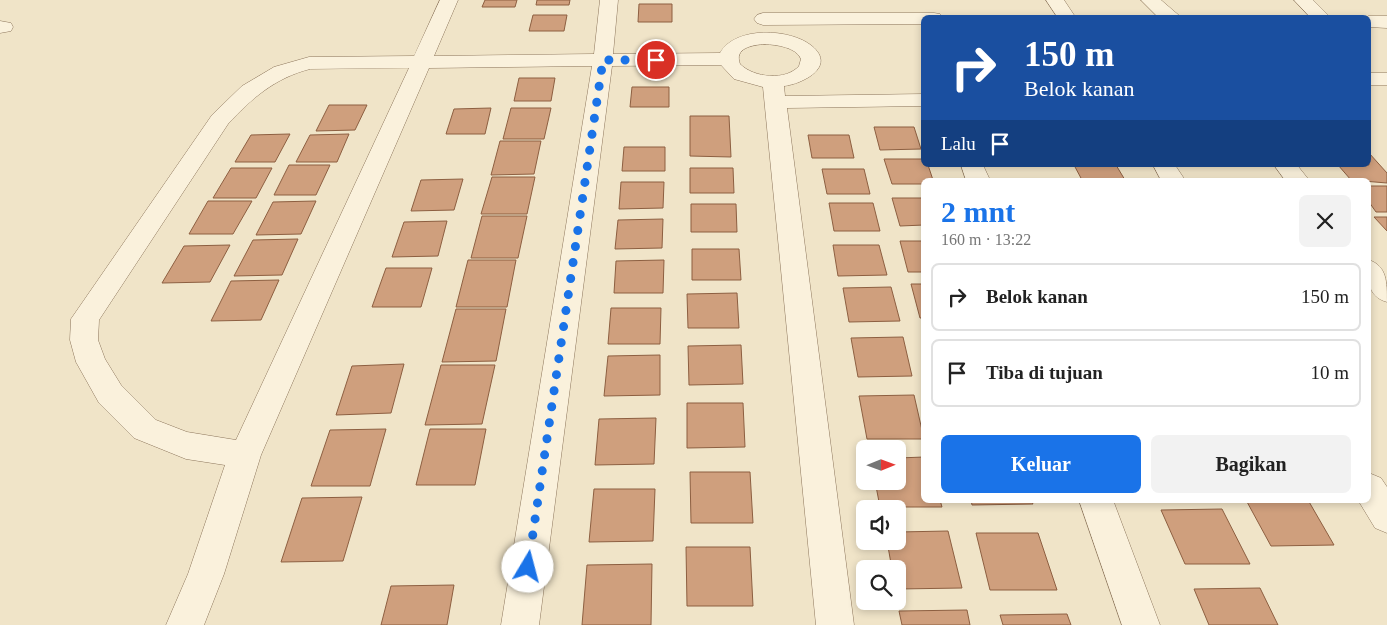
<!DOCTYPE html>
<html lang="id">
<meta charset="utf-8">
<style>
:root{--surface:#fff;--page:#f2f2f2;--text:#222;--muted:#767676;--line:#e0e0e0;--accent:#1a73e8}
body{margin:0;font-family:"Times New Roman",serif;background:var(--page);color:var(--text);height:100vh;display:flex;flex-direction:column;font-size:19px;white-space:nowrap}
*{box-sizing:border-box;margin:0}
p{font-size:16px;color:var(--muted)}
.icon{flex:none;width:28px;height:28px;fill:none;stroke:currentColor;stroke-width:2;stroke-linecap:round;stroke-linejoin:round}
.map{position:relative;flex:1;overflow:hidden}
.details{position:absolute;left:921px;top:178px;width:450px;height:325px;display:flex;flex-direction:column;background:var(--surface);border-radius:8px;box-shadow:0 2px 8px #0003}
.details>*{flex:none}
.hud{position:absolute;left:921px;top:15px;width:450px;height:152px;border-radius:8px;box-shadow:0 2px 8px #0003;background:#1a4fa0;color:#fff;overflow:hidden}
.needle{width:32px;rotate:89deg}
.fabs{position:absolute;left:856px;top:440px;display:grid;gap:10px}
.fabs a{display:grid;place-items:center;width:50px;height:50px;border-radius:8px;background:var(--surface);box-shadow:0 2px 8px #0003;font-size:25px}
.pin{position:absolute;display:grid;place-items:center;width:42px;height:42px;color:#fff;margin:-21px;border:2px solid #fff;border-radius:50%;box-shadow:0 1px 5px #0007}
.me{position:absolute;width:55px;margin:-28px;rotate:8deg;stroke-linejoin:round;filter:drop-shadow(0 0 4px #0008)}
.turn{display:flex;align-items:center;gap:18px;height:105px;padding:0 20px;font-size:22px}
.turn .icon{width:65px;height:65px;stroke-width:2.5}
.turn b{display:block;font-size:35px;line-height:42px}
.then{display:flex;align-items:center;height:48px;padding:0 20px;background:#0003;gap:10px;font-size:19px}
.round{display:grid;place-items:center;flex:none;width:52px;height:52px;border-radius:8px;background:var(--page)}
.overview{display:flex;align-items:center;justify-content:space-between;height:85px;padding:0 20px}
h1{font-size:30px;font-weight:600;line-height:38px;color:var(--accent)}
.primary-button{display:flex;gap:10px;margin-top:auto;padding:10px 20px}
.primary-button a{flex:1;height:58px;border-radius:8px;background:var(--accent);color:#fff;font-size:20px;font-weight:600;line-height:58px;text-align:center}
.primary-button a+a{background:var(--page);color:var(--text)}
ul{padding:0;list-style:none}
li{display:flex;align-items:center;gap:15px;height:68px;margin:0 10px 8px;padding:0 10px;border:2px solid var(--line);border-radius:8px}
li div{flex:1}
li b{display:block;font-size:19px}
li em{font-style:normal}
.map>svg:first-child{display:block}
.building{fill:#cf9f7d;stroke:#8d5f41}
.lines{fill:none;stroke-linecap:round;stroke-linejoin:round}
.minor-casing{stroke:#8d765c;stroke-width:1}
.minor{fill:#faf1dc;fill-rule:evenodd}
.route{stroke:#1a73e8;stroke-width:9;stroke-dasharray:0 16.2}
</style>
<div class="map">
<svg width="1387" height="625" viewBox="0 0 1387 625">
<rect width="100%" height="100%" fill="#f0e4c8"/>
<!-- building -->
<g class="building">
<polygon points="485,0 517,0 515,7 482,7"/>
<polygon points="537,0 570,0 569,5 536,5"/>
<polygon points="639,4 672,4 672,22 638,22"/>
<polygon points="533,15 567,15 564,31 529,31"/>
<polygon points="519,78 555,78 551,101 514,101"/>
<polygon points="632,87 669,87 669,107 630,107"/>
<polygon points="329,105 367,105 355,130 316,131"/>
<polygon points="491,108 485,134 446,134 454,109"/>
<polygon points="511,108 551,108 544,139 503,139"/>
<polygon points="690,116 729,116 731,157 690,156"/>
<polygon points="874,127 914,127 921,149 880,150"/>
<polygon points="290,134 275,162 235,162 251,135"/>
<polygon points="349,134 337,162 296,162 310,135"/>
<polygon points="808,135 849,135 854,158 812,158"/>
<polygon points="500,141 541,141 534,174 491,175"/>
<polygon points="624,147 665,147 665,171 622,171"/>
<polygon points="1369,153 1387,173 1387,183 1351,180 1338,165 1369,165"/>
<polygon points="884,159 924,159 924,165 928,165 933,180 924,180 924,184 892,184"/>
<polygon points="289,165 330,165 316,195 274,195"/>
<polygon points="1074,165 1116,165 1125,180 1082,180"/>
<polygon points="231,168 272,168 256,198 213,198"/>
<polygon points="690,168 733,168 734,193 690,193"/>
<polygon points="822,169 864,169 870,194 827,194"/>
<polygon points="492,177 535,177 527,214 481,214"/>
<polygon points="463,179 454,210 411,211 421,180"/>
<polygon points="621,182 664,182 663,208 619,209"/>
<polygon points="1369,186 1387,186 1387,212 1376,212 1369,202"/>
<polygon points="892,198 924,198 924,225 900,226"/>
<polygon points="208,201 252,201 233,234 189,234"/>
<polygon points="316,201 301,234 256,235 273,202"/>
<polygon points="829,203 873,203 880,231 834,231"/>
<polygon points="691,204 736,204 737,232 691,232"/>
<polygon points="482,216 527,216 518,258 471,258"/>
<polygon points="1374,217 1387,217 1387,231"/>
<polygon points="663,219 662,248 615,249 618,220"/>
<polygon points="447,221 438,256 392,257 404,222"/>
<polygon points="298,239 282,275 234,276 253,240"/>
<polygon points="900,241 924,241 924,272 908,272"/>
<polygon points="230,245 210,282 162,283 184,246"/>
<polygon points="833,245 879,245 887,275 838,276"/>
<polygon points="692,249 739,249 741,280 692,280"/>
<polygon points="468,260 516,260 507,307 456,307"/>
<polygon points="664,260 663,293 614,293 616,261"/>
<polygon points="386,268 432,268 421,307 372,307"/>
<polygon points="279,280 261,320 211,321 231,281"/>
<polygon points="911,284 924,284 924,318 920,318"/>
<polygon points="891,287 900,321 849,322 843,288"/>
<polygon points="737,293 739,328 688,328 687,294"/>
<polygon points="611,308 661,308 660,344 608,344"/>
<polygon points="456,309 506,309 496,361 442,362"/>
<polygon points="903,337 912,376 858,377 851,338"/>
<polygon points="741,345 743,384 689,385 688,346"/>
<polygon points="660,355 660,395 604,396 608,356"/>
<polygon points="404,364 391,413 336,415 352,366"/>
<polygon points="441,365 495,365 482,424 425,425"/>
<polygon points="914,395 924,439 867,439 859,396"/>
<polygon points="687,403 743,403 745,447 687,448"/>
<polygon points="656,418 654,464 595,465 599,419"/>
<polygon points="386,429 370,486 311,486 330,430"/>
<polygon points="430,429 486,429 475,485 416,485"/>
<polygon points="924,457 924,500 940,500 942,507 880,507 875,481 898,481 898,458"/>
<polygon points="690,472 750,472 753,523 691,523"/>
<polygon points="594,489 655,489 653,541 589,542"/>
<polygon points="362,497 343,561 281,562 302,498"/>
<polygon points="971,500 1031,500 1033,504 972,505"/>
<polygon points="1246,500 1308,500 1334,545 1271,546"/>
<polygon points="1222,509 1250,564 1185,564 1161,510"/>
<polygon points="948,531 962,588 898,589 898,569 892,569 887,541 898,541 898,532"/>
<polygon points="976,533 1038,533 1057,590 990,590"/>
<polygon points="686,547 750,547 753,606 687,606"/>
<polygon points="652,564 651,625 582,625 587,565"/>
<polygon points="454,585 447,625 381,625 391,586"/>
<polygon points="1260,588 1278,625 1209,625 1194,589"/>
<polygon points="967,610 970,625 902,625 899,611"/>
<polygon points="1067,614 1071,625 1003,625 1000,615"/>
</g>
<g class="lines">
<defs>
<g id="minor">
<path d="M440,0H458L434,56L594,54L600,0H618L613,54L720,53C735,26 790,28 812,46C837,67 802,84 784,86L785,96L924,94V106L787,108L854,625H816L763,87L734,79L721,65L612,66L539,625H501L592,66L429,68L261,455L224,574L204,625H166L188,574L225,465L186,459L134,438L99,403L76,362L70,340L71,319L212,115L242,86L274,67L309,57L414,56ZM765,44C777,45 796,47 801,59L799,66C786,81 754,78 740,64C734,48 752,45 765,44ZM409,68L236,440L187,432L156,420L121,385L105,359L98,340L99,320L228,124C252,98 275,78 310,69Z"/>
<polygon points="1046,0 1064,0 1076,18 1058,18"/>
<polygon points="1141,0 1161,0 1182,18 1159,18"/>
<polygon points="1294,0 1313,0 1331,18 1311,18"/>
<polygon points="763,13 934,13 940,14 943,18 924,18 924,24 763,25 757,23 754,19 757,15"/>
<polygon points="1369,16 1387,16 1387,28 1369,27 1369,18 1365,18"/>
<polygon points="0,21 11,23 13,27 11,31 0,33"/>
<rect x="1369" y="73" width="18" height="12"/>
<polygon points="961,165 983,165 990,180 966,180"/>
<polygon points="1153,165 1175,165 1185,180 1161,180"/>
<polygon points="1274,165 1297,165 1309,180 1285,180"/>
<path d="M1369,260C1387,266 1387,282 1387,302C1366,296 1368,278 1369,260Z"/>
<polygon points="1369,473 1381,478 1387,487 1387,533 1375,528 1358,500 1369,500"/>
<polygon points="1079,500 1113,500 1160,625 1122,625"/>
</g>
</defs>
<!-- minor casing -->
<use href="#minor" class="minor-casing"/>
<!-- minor -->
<use href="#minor" class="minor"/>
</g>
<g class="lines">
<!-- route -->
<polyline class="route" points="528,567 603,60 656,60"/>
</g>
</svg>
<div class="fabs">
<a><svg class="needle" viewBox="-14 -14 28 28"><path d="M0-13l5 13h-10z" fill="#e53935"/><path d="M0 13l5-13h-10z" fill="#767676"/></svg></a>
<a><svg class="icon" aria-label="sound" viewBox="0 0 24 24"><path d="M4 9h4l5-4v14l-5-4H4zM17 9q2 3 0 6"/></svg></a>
<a><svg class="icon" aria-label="search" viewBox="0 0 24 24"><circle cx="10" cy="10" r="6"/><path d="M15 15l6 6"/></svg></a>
</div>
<div class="pin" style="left:656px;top:60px;background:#d93025"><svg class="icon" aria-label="arrive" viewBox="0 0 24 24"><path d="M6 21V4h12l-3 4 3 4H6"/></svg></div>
<svg class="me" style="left:528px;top:567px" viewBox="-20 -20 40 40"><circle r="19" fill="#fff"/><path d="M0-13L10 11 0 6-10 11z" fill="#1a73e8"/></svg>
<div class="hud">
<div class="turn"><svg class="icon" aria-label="right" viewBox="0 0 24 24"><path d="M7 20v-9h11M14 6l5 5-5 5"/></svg><div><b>150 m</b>Belok kanan</div></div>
<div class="then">Lalu<svg class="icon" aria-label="arrive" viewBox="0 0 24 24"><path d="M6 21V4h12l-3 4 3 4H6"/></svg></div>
</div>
<section class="details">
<div class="overview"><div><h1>2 mnt</h1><p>160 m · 13:22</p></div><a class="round"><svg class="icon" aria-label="close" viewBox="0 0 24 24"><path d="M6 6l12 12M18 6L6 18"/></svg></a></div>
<ul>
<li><svg class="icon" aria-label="right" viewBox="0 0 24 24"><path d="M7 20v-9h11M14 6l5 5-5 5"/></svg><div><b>Belok kanan</b></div><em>150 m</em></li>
<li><svg class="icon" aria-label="arrive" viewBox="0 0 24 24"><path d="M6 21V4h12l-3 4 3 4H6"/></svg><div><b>Tiba di tujuan</b></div><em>10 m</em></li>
</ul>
<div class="primary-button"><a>Keluar</a><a>Bagikan</a></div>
</section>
</div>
